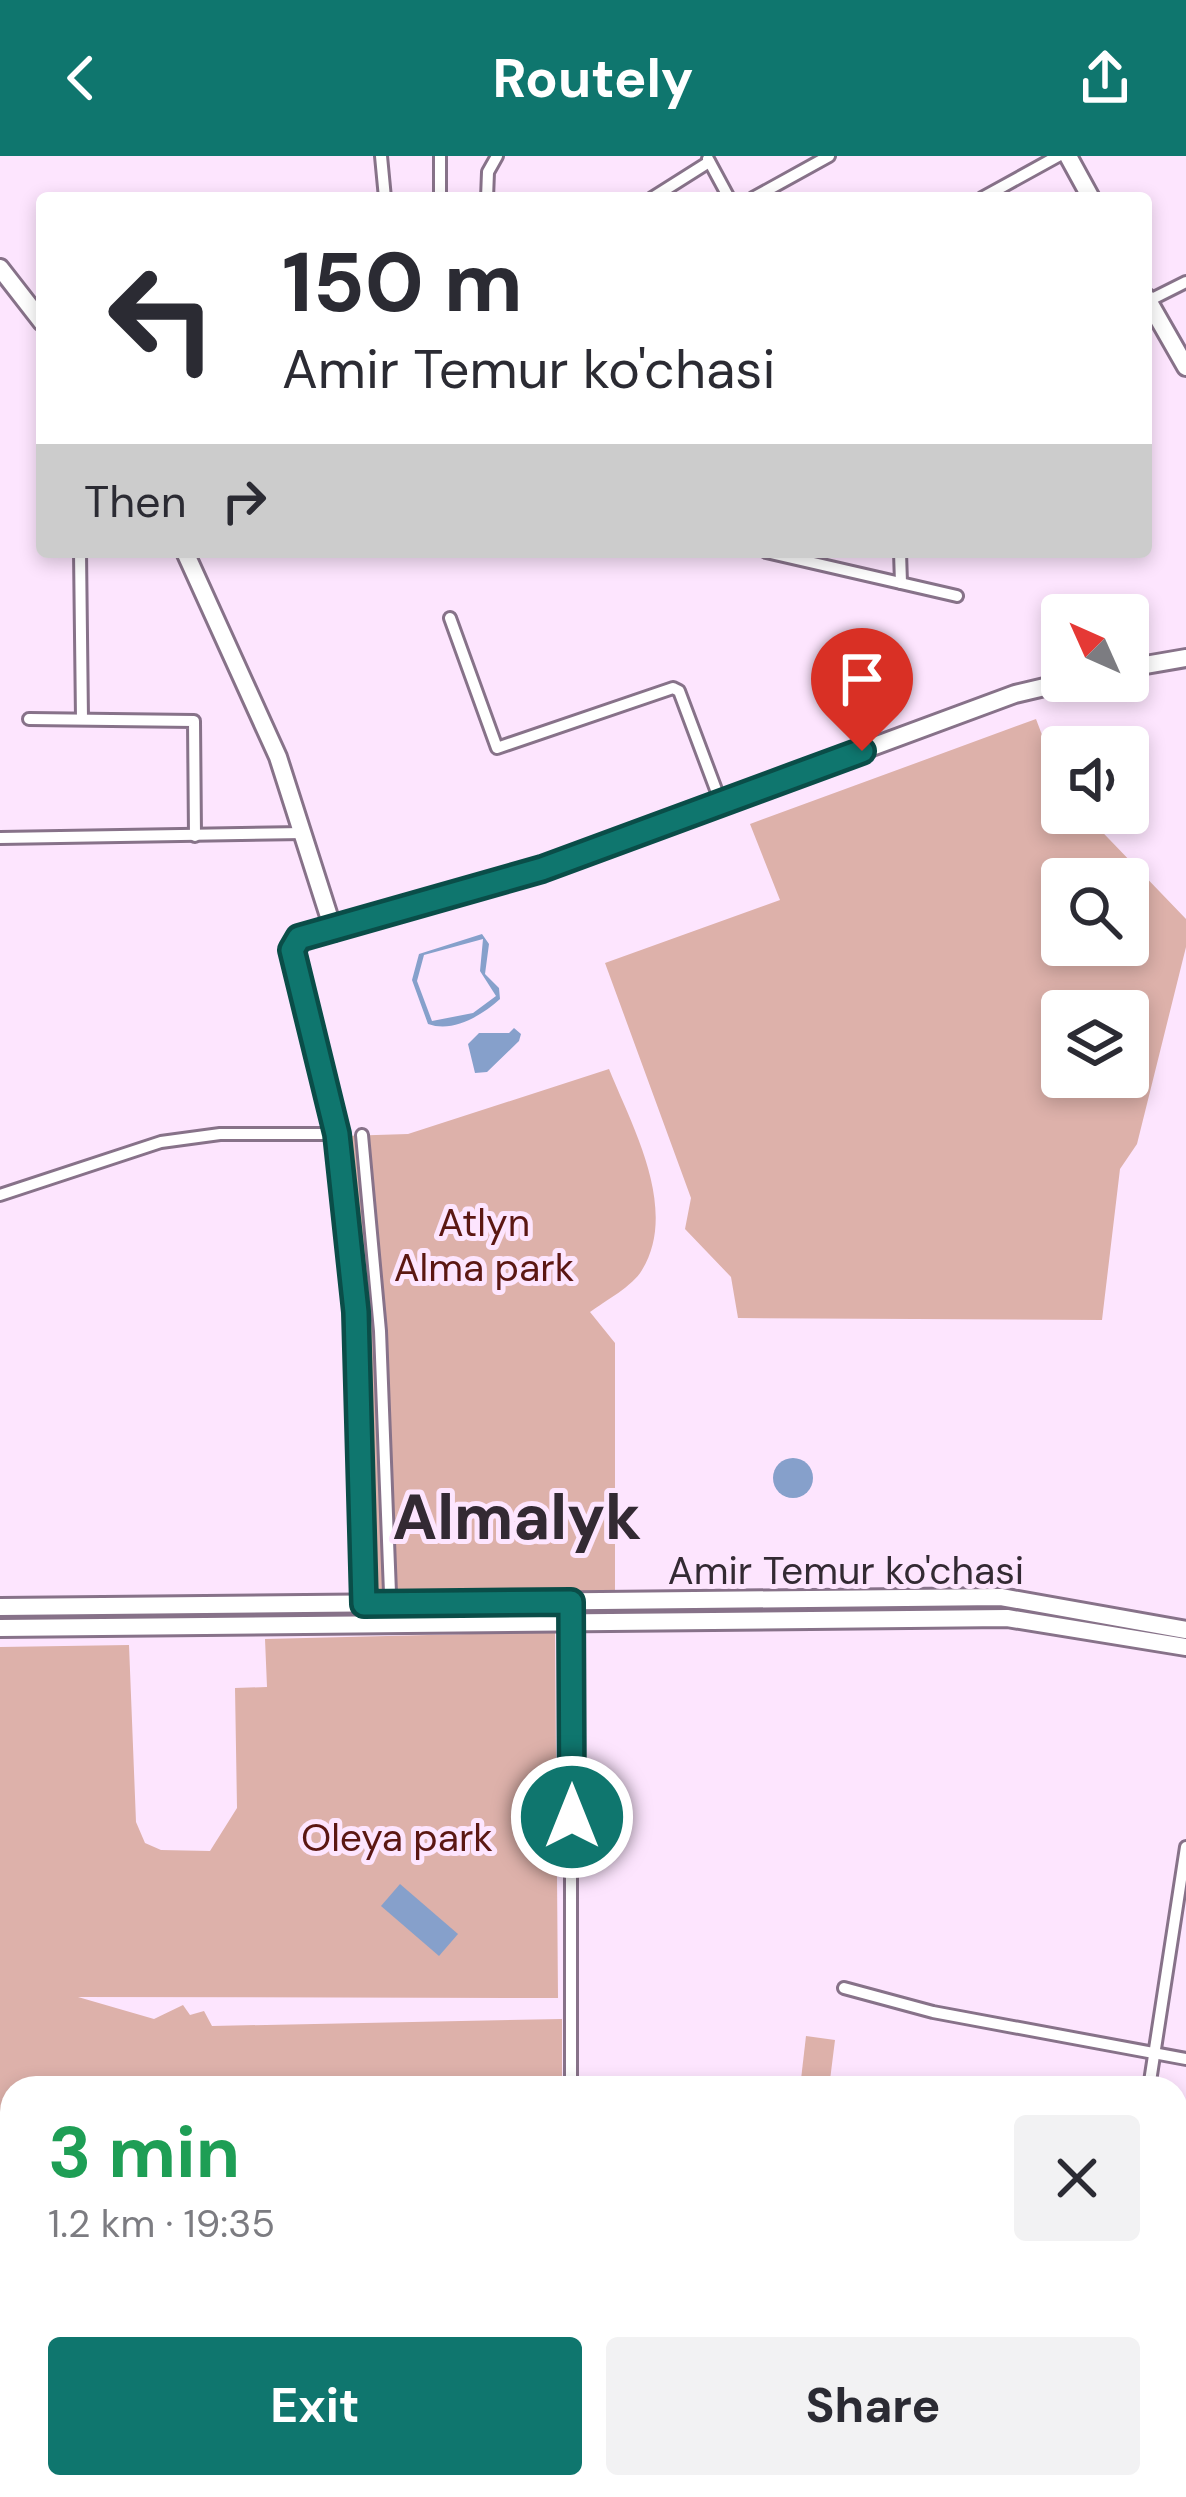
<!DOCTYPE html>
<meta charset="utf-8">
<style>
:root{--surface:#fff;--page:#f2f2f3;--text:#2b2b33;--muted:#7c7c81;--accent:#0f766e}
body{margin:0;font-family:"DM Sans",sans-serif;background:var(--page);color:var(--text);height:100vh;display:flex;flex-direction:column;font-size:45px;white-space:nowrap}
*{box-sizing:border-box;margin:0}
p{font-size:39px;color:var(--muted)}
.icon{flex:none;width:66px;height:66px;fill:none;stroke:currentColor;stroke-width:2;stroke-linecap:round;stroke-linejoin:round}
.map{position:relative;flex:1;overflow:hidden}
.drawer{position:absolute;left:0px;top:1920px;width:1188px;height:423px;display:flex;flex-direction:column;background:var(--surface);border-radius:36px 36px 0 0;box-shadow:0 6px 18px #0003}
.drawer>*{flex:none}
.top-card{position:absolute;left:36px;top:36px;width:1116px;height:366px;border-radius:12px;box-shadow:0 6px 18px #0003;background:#fff;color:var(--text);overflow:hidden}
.needle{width:78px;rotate:315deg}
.tools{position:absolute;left:1041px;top:438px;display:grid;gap:24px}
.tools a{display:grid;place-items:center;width:108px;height:108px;border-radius:12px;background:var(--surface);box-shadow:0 6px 18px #0003;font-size:60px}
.pin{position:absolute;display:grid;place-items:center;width:102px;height:102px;color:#fff;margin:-123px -51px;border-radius:50% 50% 50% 0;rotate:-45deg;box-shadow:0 0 12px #0007}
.pin .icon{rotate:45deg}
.me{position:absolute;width:132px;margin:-66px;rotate:0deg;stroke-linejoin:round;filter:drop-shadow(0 0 9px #0008)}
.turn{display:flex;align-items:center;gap:42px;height:252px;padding:0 48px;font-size:54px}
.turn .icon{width:156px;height:156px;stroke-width:2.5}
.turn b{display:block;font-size:84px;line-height:102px}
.then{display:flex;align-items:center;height:114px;padding:0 48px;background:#0003;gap:24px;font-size:45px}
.round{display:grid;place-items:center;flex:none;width:126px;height:126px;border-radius:12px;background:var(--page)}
.headline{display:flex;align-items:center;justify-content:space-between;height:204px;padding:0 48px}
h1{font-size:72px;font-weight:700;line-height:90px;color:#1e9e55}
.action{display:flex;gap:24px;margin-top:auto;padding:24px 48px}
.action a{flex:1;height:138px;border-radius:12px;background:var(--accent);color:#fff;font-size:48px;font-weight:700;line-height:138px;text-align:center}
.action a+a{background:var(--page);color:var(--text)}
header{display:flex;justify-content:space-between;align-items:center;height:156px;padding:0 48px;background:var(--accent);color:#fff;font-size:54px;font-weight:700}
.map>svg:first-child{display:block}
.green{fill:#ddb1aa;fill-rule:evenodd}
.water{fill:#86a0cb;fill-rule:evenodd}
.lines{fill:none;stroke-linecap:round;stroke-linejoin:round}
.street-casing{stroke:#877289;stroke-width:16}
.secondary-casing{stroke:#877289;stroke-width:22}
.street{stroke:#fff;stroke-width:10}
.secondary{stroke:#fff;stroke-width:16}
.route-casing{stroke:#0a4d48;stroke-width:30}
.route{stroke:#0f766e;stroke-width:21}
.labels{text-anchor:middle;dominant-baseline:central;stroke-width:10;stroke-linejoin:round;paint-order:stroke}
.park-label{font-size:39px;fill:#5b1712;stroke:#fde5fe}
.street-label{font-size:39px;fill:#332a33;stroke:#fde5fe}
.town-label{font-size:63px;font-weight:bold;fill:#332a33;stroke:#fde5fe}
</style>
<header><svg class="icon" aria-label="back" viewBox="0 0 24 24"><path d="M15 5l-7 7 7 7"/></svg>Routely<svg class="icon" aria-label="share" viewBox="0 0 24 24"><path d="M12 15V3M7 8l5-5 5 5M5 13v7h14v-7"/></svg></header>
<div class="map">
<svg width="1186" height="2341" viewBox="0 0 1186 2341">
<rect width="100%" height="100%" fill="#fde5fe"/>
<!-- green -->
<g class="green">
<path d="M1036,563L1062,632V657H1084L1186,763V791L1137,988L1120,1013L1102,1164L738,1162L731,1121L685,1073L691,1042L605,807L780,744L750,668ZM1062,723H1128V789H1062ZM1062,855H1128V921H1062Z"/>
<path d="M609,913C632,970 679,1053 642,1114C633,1130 605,1145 590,1156L615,1187V1440L370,1443L344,980L408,978Z"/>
<polygon points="555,1476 558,1842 78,1841 154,1863 183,1849 190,1859 204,1855 212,1870 562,1863 562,1932 12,1932 12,2160 0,2161 0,1491 129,1489 136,1666 145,1687 161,1694 210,1695 237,1652 235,1532 267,1531 265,1483"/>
<polygon points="806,1880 835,1884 829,1932 800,1932"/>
</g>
<!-- water -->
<g class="water">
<path d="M482,778L489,788L485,818L499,832L500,843C481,860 453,877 428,868L412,824L419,798ZM483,783L480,815L496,840L473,857L432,865L417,825L424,799Z"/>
<polygon points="514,872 521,878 519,885 487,916 475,917 468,888 479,877 509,877"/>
<circle cx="793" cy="1322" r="20"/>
<polygon points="400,1728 458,1778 439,1800 381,1750"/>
</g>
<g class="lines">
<defs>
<g id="street">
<polyline points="381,0 385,42"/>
<polyline points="708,3 729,42"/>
<polyline points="440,42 440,0"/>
<polyline points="487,42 488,16 497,0"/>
<polyline points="652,42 709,6"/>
<polyline points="753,42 829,0"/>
<polyline points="982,42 1058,0"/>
<polyline points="1148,145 1186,126"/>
<polyline points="80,396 82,563"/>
<polyline points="766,396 957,440"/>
<polyline points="900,396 901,427"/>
<polyline points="450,462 497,592 673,532 679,535 721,647"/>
<polyline points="29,563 194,565 195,680"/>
<polyline points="0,682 303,677"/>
<polyline points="362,979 380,1175 390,1437"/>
<polyline points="0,1039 161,986 220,978 337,978"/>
<polyline points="571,1446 571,1932"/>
<polyline points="844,1832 933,1856 1186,1903"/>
<polyline points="1149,1932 1186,1691"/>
<polyline points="1176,2153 1186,2155"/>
<polyline points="0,2207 12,2208"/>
<polyline points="0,2290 12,2291"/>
<polyline points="1176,2317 1186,2318"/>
<polyline points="318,2331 319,2341"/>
<polyline points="1050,2331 1073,2335"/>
<polyline points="657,2341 659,2331"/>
</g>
<g id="secondary">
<polyline points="1068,0 1091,42"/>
<polyline points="0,112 42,166"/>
<polyline points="1146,141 1186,211"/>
<polyline points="185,396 278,601 334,776"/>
<polyline points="1128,512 1186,502"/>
<polyline points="364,1448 356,1156 333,956 294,787 542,713 1015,538 1070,525"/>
<polyline points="0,1451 1001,1441 1186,1474"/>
<polyline points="0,1472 1007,1462 1186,1491"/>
</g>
</defs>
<!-- street casing -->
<use href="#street" class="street-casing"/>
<!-- secondary casing -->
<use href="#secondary" class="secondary-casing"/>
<!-- street -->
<use href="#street" class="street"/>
<!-- secondary -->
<use href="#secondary" class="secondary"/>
</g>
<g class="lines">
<defs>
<polyline id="route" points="572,1661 571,1446 364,1448 356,1156 337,978 292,794 299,782 542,713 862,595"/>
</defs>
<!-- route casing -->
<use href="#route" class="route-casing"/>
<!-- route -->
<use href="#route" class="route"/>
</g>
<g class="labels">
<!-- park labels -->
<g class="park-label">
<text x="484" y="1066">Atlyn<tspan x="484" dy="45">Alma park</tspan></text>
<text x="397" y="1681">Oleya park</text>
</g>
<!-- street labels -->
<g class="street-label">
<text x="846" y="1414">Amir Temur ko'chasi</text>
</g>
<!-- town labels -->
<g class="town-label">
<text x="517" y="1362">Almalyk</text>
</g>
</g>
</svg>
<div class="tools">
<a><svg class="needle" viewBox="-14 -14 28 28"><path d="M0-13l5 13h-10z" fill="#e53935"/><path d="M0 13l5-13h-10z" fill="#7c7c81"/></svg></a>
<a><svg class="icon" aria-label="sound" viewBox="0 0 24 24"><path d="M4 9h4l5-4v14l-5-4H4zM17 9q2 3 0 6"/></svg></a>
<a><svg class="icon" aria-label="search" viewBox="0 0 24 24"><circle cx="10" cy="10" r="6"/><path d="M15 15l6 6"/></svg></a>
<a><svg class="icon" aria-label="layers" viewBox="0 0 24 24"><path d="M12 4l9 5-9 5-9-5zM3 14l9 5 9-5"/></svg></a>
</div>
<div class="pin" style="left:862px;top:595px;background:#d93025"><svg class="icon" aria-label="arrive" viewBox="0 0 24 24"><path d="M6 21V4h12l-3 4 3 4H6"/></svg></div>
<svg class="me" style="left:572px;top:1661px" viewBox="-20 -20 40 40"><circle r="17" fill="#0f766e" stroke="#fff" stroke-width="3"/><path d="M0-11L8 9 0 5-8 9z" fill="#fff"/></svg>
<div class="top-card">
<div class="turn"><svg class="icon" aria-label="left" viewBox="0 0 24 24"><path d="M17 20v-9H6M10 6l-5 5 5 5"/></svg><div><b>150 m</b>Amir Temur ko'chasi</div></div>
<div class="then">Then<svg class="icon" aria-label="right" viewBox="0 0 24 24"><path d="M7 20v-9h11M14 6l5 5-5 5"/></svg></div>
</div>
<section class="drawer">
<div class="headline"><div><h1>3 min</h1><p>1.2 km · 19:35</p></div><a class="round"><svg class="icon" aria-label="close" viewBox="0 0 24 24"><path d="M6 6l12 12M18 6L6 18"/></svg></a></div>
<div class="action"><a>Exit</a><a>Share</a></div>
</section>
</div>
